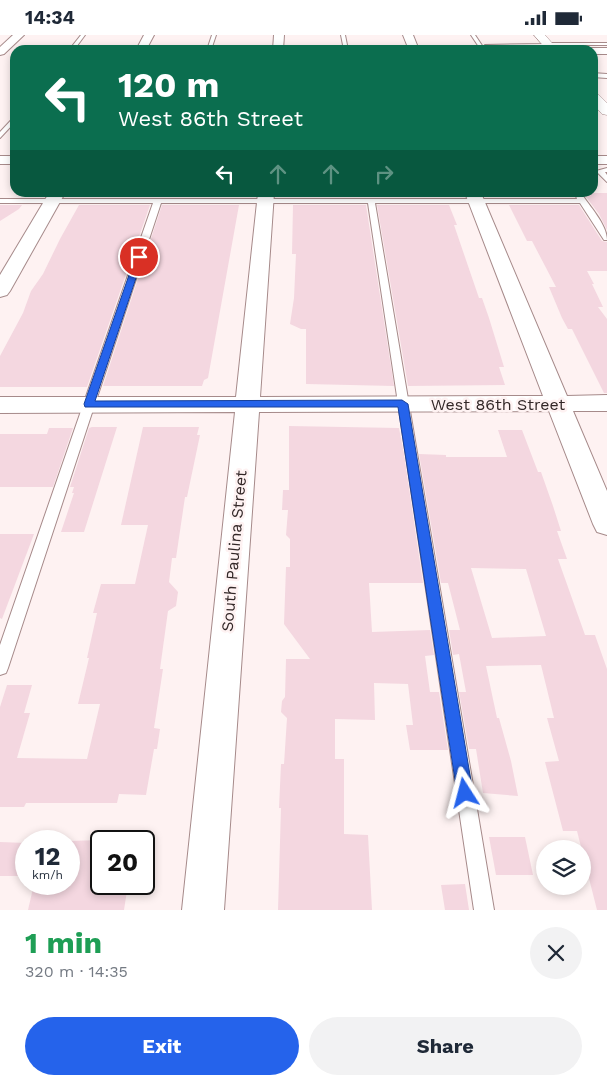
<!DOCTYPE html>
<meta charset="utf-8">
<style>
:root{--surface:#fff;--page:#f2f2f3;--text:#1f2937;--muted:#747a83;--accent:#2563eb}
body{margin:0;font-family:"Work Sans",sans-serif;background:var(--page);color:var(--text);height:100vh;display:flex;flex-direction:column;font-size:19px;white-space:nowrap}
*{box-sizing:border-box;margin:0}
p{font-size:16px;color:var(--muted)}
.icon{flex:none;width:28px;height:28px;fill:none;stroke:currentColor;stroke-width:2;stroke-linecap:round;stroke-linejoin:round}
.map{position:relative;height:875px;overflow:hidden}
.drawer{display:flex;flex-direction:column;background:var(--surface);flex:1}
.drawer>*{flex:none}
.guide{position:absolute;left:10px;top:10px;width:588px;height:152px;border-radius:15px;box-shadow:0 2px 8px #0003;background:#0b6e4f;color:#fff;overflow:hidden}
.buttons{position:absolute;left:536px;top:805px;display:grid;gap:10px}
.buttons a{display:grid;place-items:center;width:55px;height:55px;border-radius:50%;background:var(--surface);box-shadow:0 2px 8px #0003;font-size:25px}
.speed{position:absolute;left:15px;top:795px;display:flex;gap:10px;font-size:25px;font-weight:700;text-align:center}
.speed>*{display:grid;place-content:center;width:65px;height:65px;border-radius:50%;background:var(--surface);box-shadow:0 2px 8px #0003;line-height:1}
.speed small{font-size:12px;font-weight:400}
.speed .limit{border:2px solid #111;border-radius:8px;background:#fff;color:#111}
.pin{position:absolute;display:grid;place-items:center;width:42px;height:42px;color:#fff;margin:-21px;border:2px solid #fff;border-radius:50%;box-shadow:0 1px 5px #0007}
.me{position:absolute;width:55px;margin:-28px;rotate:351deg;stroke-linejoin:round;filter:drop-shadow(0 0 4px #0008)}
.turn{display:flex;align-items:center;gap:18px;height:105px;padding:0 25px;font-size:22px}
.turn .icon{width:65px;height:65px;stroke-width:2.5}
.turn b{display:block;font-size:35px;line-height:42px}
.lanes{display:flex;align-items:center;height:48px;padding:0 25px;background:#0003;justify-content:center;gap:25px;direction:ltr}
.lanes .off{opacity:.35}
.round{display:grid;place-items:center;flex:none;width:52px;height:52px;border-radius:26px;background:var(--page)}
.head{display:flex;align-items:center;justify-content:space-between;height:85px;padding:0 25px}
h1{font-size:30px;font-weight:700;line-height:38px;color:#1e9e55}
.action{display:flex;gap:10px;margin-top:auto;padding:10px 25px}
.action a{flex:1;height:58px;border-radius:30px;background:var(--accent);color:#fff;font-size:20px;font-weight:700;line-height:58px;text-align:center}
.action a+a{background:var(--page);color:var(--text)}
.status{display:flex;justify-content:space-between;align-items:center;height:35px;padding:0 25px;background:var(--surface);direction:ltr}
.status svg{height:14px;fill:currentColor}
.map>svg:first-child{display:block}
.building{fill:#f4d7e0;fill-rule:evenodd}
.lines{fill:none;stroke-linecap:round;stroke-linejoin:round}
.service-casing{stroke:#a68a8a;stroke-width:2}
.minor-casing{stroke:#a68a8a;stroke-width:2}
.secondary-casing{stroke:#a68a8a;stroke-width:1}
.service{fill:#fff;fill-rule:evenodd}
.minor{fill:#fff;fill-rule:evenodd}
.secondary{fill:#fff;fill-rule:evenodd}
.route{fill:#2563eb;stroke:#184099}
.labels{text-anchor:middle;dominant-baseline:central;stroke-width:5;stroke-linejoin:round;paint-order:stroke}
.street-label{font-size:16px;fill:#322727;stroke:#fef2f2}
</style>
<div class="status"><b>14:34</b><svg viewBox="0 0 49 12"><path d="M0 12V9h3v3zM5 12V6h3v6zM10 12V3h3v9zM15 12V0h3v12zM26 1h20v11H26zM47 4h2v5h-2z"/></svg></div>
<div class="map">
<svg width="607" height="875" viewBox="0 0 607 875">
<rect width="100%" height="100%" fill="#fef2f2"/>
<!-- building -->
<g class="building">
<polygon points="85,158 241,158 240,162 83,162"/>
<polygon points="293,158 444,158 446,162 293,162"/>
<polygon points="504,158 573,158 574,162 506,162"/>
<polygon points="583,158 607,158 607,195 599,179"/>
<polygon points="0,170 22,170 19,174 0,186"/>
<polygon points="79,170 150,170 87,352 0,352 0,321 23,278 31,256 43,239 60,204"/>
<polygon points="162,170 239,170 208,343 204,345 202,351 103,351"/>
<polygon points="293,170 366,170 394,351 306,349 306,294 301,294 290,289 294,263 296,219 292,219"/>
<polygon points="377,170 449,170 457,190 454,190 479,263 482,263 489,283 504,332 499,332 505,350 408,351"/>
<polygon points="509,170 579,170 602,206 607,207 607,236 587,236 594,249 592,249 603,272 598,272 607,284 607,358 604,358 572,294 568,294 562,283 549,252 556,252 532,206 527,206"/>
<polygon points="289,391 399,393 404,419 423,548 369,548 372,597 430,595 434,620 425,621 430,657 439,657 448,715 410,715 406,690 413,690 408,649 374,648 375,685 335,684 335,724 344,724 344,799 368,800 372,875 278,875 281,773 279,773 281,729 284,729 287,683 281,677 282,666 285,662 286,624 310,624 284,589 286,532 290,532 290,504 286,500 288,475 282,475 283,455 289,455"/>
<polygon points="92,392 117,392 84,497 61,497 74,458 72,458 74,452 70,452 89,393"/>
<polygon points="143,392 199,392 197,400 200,400 187,462 185,462 176,523 172,523 169,547 178,557 176,571 168,576 160,634 163,634 154,693 160,694 157,714 154,714 146,760 119,759 117,768 26,768 24,772 0,772 0,672 7,650 32,650 24,678 30,678 17,723 87,724 100,669 78,669 89,623 87,623 97,578 93,578 101,549 135,549 148,490 121,490"/>
<polygon points="49,393 73,393 53,452 0,452 0,399 47,399"/>
<path d="M498,395H522L538,437H541L553,471L561,496H557L567,524H558L585,600H595L607,634V875H597L577,796H563L545,727L559,726L547,683H554L541,630L486,631L497,683H499L511,726L518,761L483,758L476,714H469L459,657H466L459,619L453,620L449,595H460L448,548H441L419,419L446,420V422H507ZM471,533L526,534L546,601L492,603Z"/>
<polygon points="0,499 34,499 2,584 0,583"/>
<polygon points="489,802 525,802 533,840 496,840"/>
<polygon points="101,805 101,849 128,849 124,875 28,875 34,849 69,849 69,806"/>
<polygon points="0,807 26,808 26,825 21,841 0,841"/>
<polygon points="465,849 469,875 445,875 441,850"/>
</g>
<g class="lines">
<defs>
<g id="service">
<polygon points="81,0 85,0 74,15 69,15"/>
<polygon points="212,0 216,0 211,15 207,15"/>
<polygon points="341,0 345,0 348,15 344,15"/>
<polygon points="471,0 475,0 485,15 481,15"/>
<polygon points="546,8 607,8 607,10 551,10 549,12 485,10 546,9"/>
<polygon points="592,38 607,39 607,43 592,42"/>
<polygon points="15,81 15,87 0,103 0,97"/>
<polygon points="607,133 607,137 605,137 607,140 607,147 596,136"/>
<path d="M575,158H581C589,171 607,189 607,205H604L580,168H375L494,875H474L368,168H161L8,633L6,638L0,640V610L153,168H0V164H577Z"/>
</g>
<g id="minor">
<polygon points="13,0 24,0 4,19 0,20 0,12"/>
<polygon points="144,0 154,0 146,15 136,15"/>
<polygon points="274,0 284,0 283,15 273,15"/>
<polygon points="403,0 413,0 419,15 409,15"/>
<polygon points="592,13 607,13 607,19 592,19 592,15 587,15"/>
<rect x="0" y="121" width="15" height="8"/>
<rect x="592" y="121" width="15" height="8"/>
<polygon points="49,158 65,158 10,256 7,260 0,262 0,240"/>
<polygon points="258,158 274,158 260,362 543,361 465,158 481,158 567,361 607,360 607,376 573,376 607,456 607,500 597,497 593,489 549,376 259,377 224,875 182,875 235,377 0,378 0,362 236,362"/>
</g>
<g id="secondary">
<polygon points="534,0 545,0 558,15 547,15"/>
<polygon points="592,56 596,57 607,68 607,80 602,79 592,68"/>
</g>
</defs>
<!-- service casing -->
<use href="#service" class="service-casing"/>
<!-- minor casing -->
<use href="#minor" class="minor-casing"/>
<!-- secondary casing -->
<use href="#secondary" class="secondary-casing"/>
<!-- service -->
<use href="#service" class="service"/>
<!-- minor -->
<use href="#minor" class="minor"/>
<!-- secondary -->
<use href="#secondary" class="secondary"/>
</g>
<!-- route -->
<polygon class="route" points="136,220 143,222 95,366 402,365 408,369 473,758 471,764 465,766 459,764 457,758 398,372 85,372 84,369"/>
<g class="labels">
<!-- street labels -->
<g class="street-label">
<text x="498" y="369">West 86th Street</text>
<text transform="translate(234 516) rotate(-85)">South Paulina Street</text>
</g>
</g>
</svg>
<div class="buttons">
<a><svg class="icon" aria-label="layers" viewBox="0 0 24 24"><path d="M12 4l9 5-9 5-9-5zM3 14l9 5 9-5"/></svg></a>
</div>
<div class="speed"><div>12<small>km/h</small></div><div class="limit">20</div></div>
<div class="pin" style="left:139px;top:222px;background:#d93025"><svg class="icon" aria-label="arrive" viewBox="0 0 24 24"><path d="M6 21V4h12l-3 4 3 4H6"/></svg></div>
<svg class="me" style="left:465px;top:758px" viewBox="-20 -20 40 40"><path d="M0-17L14 15 0 8-14 15z" fill="#2563eb" stroke="#fff" stroke-width="4"/></svg>
<div class="guide">
<div class="turn"><svg class="icon" aria-label="left" viewBox="0 0 24 24"><path d="M17 20v-9H6M10 6l-5 5 5 5"/></svg><div><b>120 m</b>West 86th Street</div></div>
<div class="lanes"><svg class="icon" aria-label="left" viewBox="0 0 24 24"><path d="M17 20v-9H6M10 6l-5 5 5 5"/></svg><svg class="icon off" aria-label="ahead" viewBox="0 0 24 24"><path d="M12 20V5M6 11l6-6 6 6"/></svg><svg class="icon off" aria-label="ahead" viewBox="0 0 24 24"><path d="M12 20V5M6 11l6-6 6 6"/></svg><svg class="icon off" aria-label="right" viewBox="0 0 24 24"><path d="M7 20v-9h11M14 6l5 5-5 5"/></svg></div>
</div>
</div>
<section class="drawer">
<div class="head"><div><h1>1 min</h1><p>320 m · 14:35</p></div><a class="round"><svg class="icon" aria-label="close" viewBox="0 0 24 24"><path d="M6 6l12 12M18 6L6 18"/></svg></a></div>
<div class="action"><a>Exit</a><a>Share</a></div>
</section>
